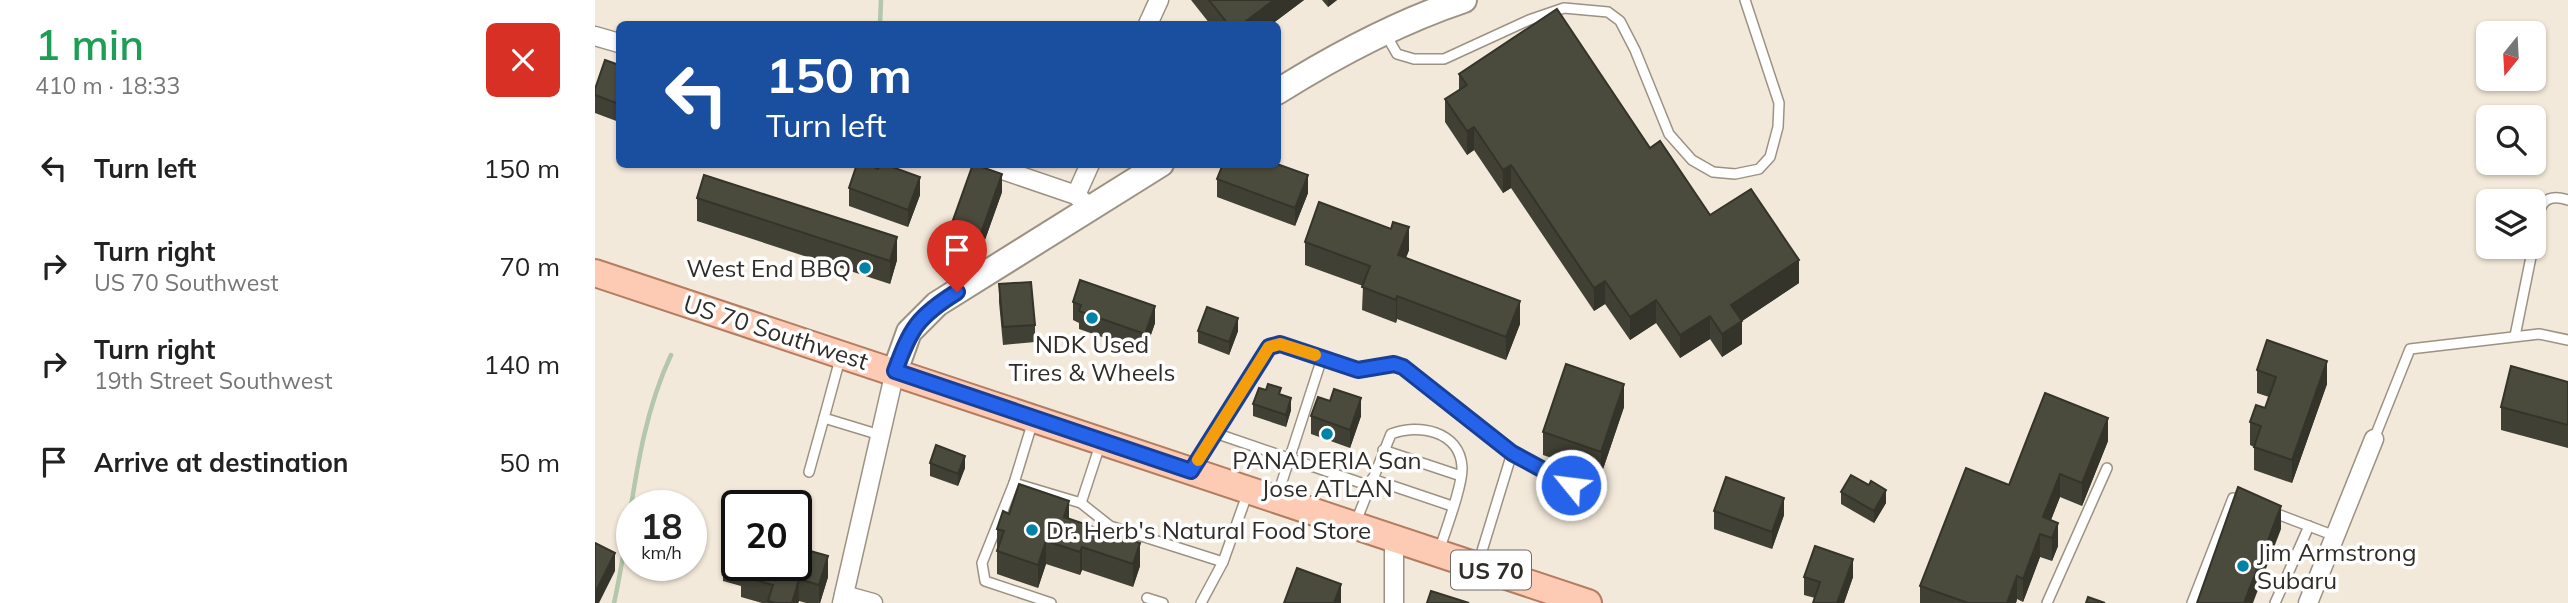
<!DOCTYPE html>
<meta charset="utf-8">
<style>
:root{--surface:#fff;--page:#f6f6f6;--text:#222;--muted:#767676}
body{margin:0;font-family:Mulish,sans-serif;background:var(--page);color:var(--text);height:100vh;display:flex;flex-direction:column;font-size:26px;white-space:nowrap}
*{box-sizing:border-box;margin:0}
p{font-size:23px;color:var(--muted)}
.icon{flex:none;width:38px;height:38px;fill:none;stroke:currentColor;stroke-width:2;stroke-linecap:round;stroke-linejoin:round}
.map{position:relative;flex:1;overflow:hidden}
.sheet{display:flex;flex-direction:column;background:var(--surface);width:595px}
.sheet>*{flex:none}
.top-card{position:absolute;left:21px;top:21px;width:665px;height:147px;border-radius:10px;box-shadow:0 2px 5px #0004;background:#1a4fa0;color:#fff;overflow:hidden}
.needle{width:46px;rotate:198deg}
.tools{position:absolute;left:1881px;top:21px;display:grid;gap:14px}
.tools a{display:grid;place-items:center;width:70px;height:70px;border-radius:10px;background:var(--surface);box-shadow:0 2px 5px #0004;font-size:35px}
.speed{position:absolute;left:21px;top:490px;display:flex;gap:14px;font-size:35px;font-weight:700;text-align:center}
.speed>*{display:grid;place-content:center;width:91px;height:91px;border-radius:50%;background:var(--surface);box-shadow:0 2px 5px #0004;line-height:1}
.speed small{font-size:18px;font-weight:400}
.speed .limit{border:4px solid #111;border-radius:10px;background:#fff;color:#111}
.pin{position:absolute;display:grid;place-items:center;width:60px;height:60px;color:#fff;margin:-72px -30px;border-radius:50% 50% 50% 0;rotate:-45deg;box-shadow:0 0 7px #0007}
.pin .icon{rotate:45deg}
.me{position:absolute;width:77px;margin:-38px;rotate:299deg;stroke-linejoin:round;filter:drop-shadow(0 0 5px #0008)}
.turn{display:flex;align-items:center;gap:24px;height:147px;padding:0 35px;font-size:32px}
.turn .icon{width:91px;height:91px;stroke-width:2.5}
.turn b{display:block;font-size:49px;line-height:60px}
.round{display:grid;place-items:center;flex:none;width:74px;height:74px;border-radius:10px;background:var(--page)}
.head{display:flex;align-items:center;justify-content:space-between;height:119px;padding:0 35px}
h1{font-size:42px;font-weight:600;line-height:52px;color:#1e9e55}
ul{padding:0;list-style:none}
li{display:flex;align-items:center;gap:21px;height:98px;padding:0 35px}
li div{flex:1}
li b{display:block;font-size:26px}
li em{font-style:normal}
main{display:flex;flex:1;min-height:0}
.map>svg:first-child{display:block}
.lines{fill:none;stroke-linecap:round;stroke-linejoin:round}
.stream{stroke:#b4c6ab;stroke-width:4.5}
.lane-casing{stroke:#9c9284;stroke-width:12}
.street-casing{stroke:#9c9284;stroke-width:21}
.secondary-casing{stroke:#9c9284;stroke-width:28}
.primary-casing{stroke:#b47d62;stroke-width:30}
.lane{stroke:#fff;stroke-width:9}
.street{stroke:#fff;stroke-width:18}
.secondary{stroke:#fff;stroke-width:24}
.primary{stroke:#fdcbb3;stroke-width:26}
.wall{fill:#404034}
.shaded-wall{fill:#34342b}
.building{fill:#4b4b3d;stroke:#34342b;stroke-width:2}
.route-casing{stroke:#184099;stroke-width:18}
.route{stroke:#2563eb;stroke-width:12}
.slow{stroke:#f59e0b;stroke-width:12}
.poi-dot{fill:#0083a6;stroke:#fff;stroke-width:2.5}
.labels{text-anchor:middle;dominant-baseline:central;stroke-width:7;stroke-linejoin:round;paint-order:stroke}
.shield{fill:#fff;stroke:#6e6b68;stroke-width:2}
.shield-label{font-size:23px;font-weight:bold;fill:#302c27}
.poi-label{font-size:24px;fill:#302c27;stroke:#fff}
.street-label{font-size:24px;fill:#302c27;stroke:#fff}
</style>
<main>
<section class="sheet">
<div class="head"><div><h1>1 min</h1><p>410 m · 18:33</p></div><a class="round" style="background:#d93025;color:#fff"><svg class="icon" aria-label="close" viewBox="0 0 24 24"><path d="M6 6l12 12M18 6L6 18"/></svg></a></div>
<ul>
<li><svg class="icon" aria-label="left" viewBox="0 0 24 24"><path d="M17 20v-9H6M10 6l-5 5 5 5"/></svg><div><b>Turn left</b></div><em>150 m</em></li>
<li><svg class="icon" aria-label="right" viewBox="0 0 24 24"><path d="M7 20v-9h11M14 6l5 5-5 5"/></svg><div><b>Turn right</b><p>US 70 Southwest</p></div><em>70 m</em></li>
<li><svg class="icon" aria-label="right" viewBox="0 0 24 24"><path d="M7 20v-9h11M14 6l5 5-5 5"/></svg><div><b>Turn right</b><p>19th Street Southwest</p></div><em>140 m</em></li>
<li><svg class="icon" aria-label="arrive" viewBox="0 0 24 24"><path d="M6 21V4h12l-3 4 3 4H6"/></svg><div><b>Arrive at destination</b></div><em>50 m</em></li>
</ul>
</section>
<div class="map">
<svg width="1973" height="603" viewBox="0 0 1973 603">
<rect width="100%" height="100%" fill="#f3e9da"/>
<g class="lines">
<!-- stream -->
<g class="stream">
<polyline points="285,24 286,0"/>
<path d="M19,603C38,519 39,434 76,355"/>
</g>
<defs>
<g id="lane">
<polyline points="790,33 802,54 819,59 849,59 934,20 969,8 1013,12 1025,21 1040,50 1074,134 1097,160 1118,172 1140,174 1164,169 1175,157 1183,127 1184,103 1150,0"/>
<path d="M1939,243C1944,219 1940,189 1973,200"/>
<polyline points="1920,336 1938,247"/>
<polyline points="245,359 229,418 285,435"/>
<polyline points="438,421 419,483 486,503"/>
<polyline points="620,433 775,486"/>
<polyline points="1779,439 1815,349 1944,334 1973,340"/>
<polyline points="506,442 486,503 515,526 628,562 653,492"/>
<polyline points="788,450 866,476"/>
<polyline points="598,467 674,347 685,344 763,370 799,364 808,367 917,453"/>
<polyline points="214,472 229,418"/>
<polyline points="777,479 857,506"/>
<polyline points="419,483 387,563 390,581 456,603"/>
<polyline points="682,497 727,358"/>
<polyline points="1677,512 1740,536"/>
<path d="M760,524L796,434C823,423 865,431 867,467C868,485 850,532 844,551"/>
<polyline points="883,564 917,453 996,496"/>
<polyline points="552,598 568,603"/>
<polyline points="606,603 628,562"/>
<polyline points="1452,603 1512,468"/>
<polyline points="1597,603 1638,498 1648,501"/>
<polyline points="1680,603 1714,526"/>
</g>
<g id="street">
<polyline points="553,24 564,0"/>
<polyline points="0,36 24,43"/>
<polyline points="390,164 481,195 496,209"/>
<polyline points="481,195 495,164"/>
<polyline points="249,595 278,603"/>
<polyline points="247,603 300,371"/>
<polyline points="799,603 799,538"/>
<polyline points="1713,603 1779,439"/>
</g>
<g id="secondary">
<path d="M682,92C741,55 803,22 869,0"/>
<polyline points="300,371 314,332 342,304 566,164"/>
</g>
<polyline id="primary" points="0,273 993,603"/>
</defs>
<!-- lane casing -->
<use href="#lane" class="lane-casing"/>
<!-- street casing -->
<use href="#street" class="street-casing"/>
<!-- secondary casing -->
<use href="#secondary" class="secondary-casing"/>
<!-- primary casing -->
<use href="#primary" class="primary-casing"/>
<!-- lane -->
<use href="#lane" class="lane"/>
<!-- street -->
<use href="#street" class="street"/>
<!-- secondary -->
<use href="#secondary" class="secondary"/>
<!-- primary -->
<use href="#primary" class="primary"/>
</g>
<!-- wall -->
<g class="wall">
<polygon points="596,0 709,0 677,24 615,24"/>
<polygon points="727,0 742,0 733,7"/>
<polygon points="24,65 24,122 0,113 0,95"/>
<polygon points="864,74 1055,148 1115,215 1204,283 1147,321 1147,344 1127,357 1115,339 1085,358 1061,323 1035,340 1010,304 999,311 916,188 908,193 879,150 872,155 850,122 850,99 864,90"/>
<polygon points="622,179 713,193 700,226 622,197"/>
<polygon points="254,188 325,195 313,227 254,206"/>
<polygon points="407,192 386,251 357,241 357,223"/>
<polygon points="102,198 302,260 295,284 102,221"/>
<polygon points="710,242 814,250 811,258 925,324 911,360 802,319 801,323 767,310 768,286 710,265"/>
<polygon points="404,284 440,325 440,342 408,345 404,302"/>
<polygon points="478,302 560,323 550,352 484,329 484,323 478,320"/>
<polygon points="603,331 643,331 634,355 603,343"/>
<polygon points="1662,370 1732,384 1697,483 1659,470 1659,447 1655,445 1655,422 1670,408 1674,397 1662,393"/>
<polygon points="1973,382 1973,448 1906,430 1906,407"/>
<polygon points="686,395 696,410 691,427 658,416 658,404"/>
<polygon points="1029,407 1006,475 948,455 948,432"/>
<polygon points="716,416 766,416 755,448 716,434"/>
<polygon points="1513,441 1487,506 1465,497 1456,520 1463,546 1457,561 1445,557 1428,602 1422,599 1421,603 1325,603 1325,586 1414,485"/>
<polygon points="335,463 370,468 363,486 335,476"/>
<polygon points="1246,492 1291,503 1279,523 1246,504"/>
<polygon points="1119,511 1189,515 1177,549 1119,529"/>
<polygon points="414,514 474,519 545,566 538,587 487,570 485,575 451,564 443,588 402,574 402,529"/>
<polygon points="142,530 142,565 201,565 233,577 225,603 211,603 204,601 203,603 167,603 146,597 146,586 128,581 128,560"/>
<polygon points="1209,577 1258,577 1249,603 1218,603 1220,598 1209,595"/>
</g>
<!-- shaded-wall -->
<g class="shaded-wall">
<polygon points="679,0 709,0 677,24 647,24"/>
<polygon points="733,0 742,0 733,7"/>
<polygon points="879,127 879,150 872,155 872,131"/>
<polygon points="916,165 916,188 908,193 908,170"/>
<polygon points="407,174 407,192 386,251 386,233"/>
<polygon points="713,175 713,193 700,226 700,208"/>
<polygon points="325,177 325,195 313,227 313,210"/>
<polygon points="814,227 814,250 803,278 803,255"/>
<polygon points="302,237 302,260 295,284 295,261"/>
<polygon points="1204,260 1204,283 1147,321 1147,344 1127,357 1127,334 1136,305"/>
<polygon points="1010,281 1010,304 999,311 999,288"/>
<polygon points="802,296 802,319 801,323 801,300"/>
<polygon points="1061,300 1061,323 1035,340 1035,317"/>
<polygon points="925,301 925,324 911,360 911,337"/>
<polygon points="560,306 560,323 550,352 550,334"/>
<polygon points="1115,316 1115,339 1085,358 1085,335"/>
<polygon points="643,318 643,331 634,355 634,342"/>
<polygon points="1732,361 1732,384 1697,483 1697,460"/>
<polygon points="1029,384 1029,407 1006,475 1006,452"/>
<polygon points="696,398 696,410 691,427 691,415"/>
<polygon points="766,398 766,416 755,448 755,430"/>
<polygon points="1513,418 1513,441 1487,506 1487,483"/>
<polygon points="370,456 370,468 363,486 363,474"/>
<polygon points="1465,474 1465,497 1450,535 1448,517"/>
<polygon points="1291,490 1291,503 1279,523 1279,511"/>
<polygon points="1189,498 1189,515 1177,549 1177,532"/>
<polygon points="474,501 474,524 469,517"/>
<polygon points="1686,506 1686,529 1658,603 1649,603"/>
<polygon points="1463,523 1463,546 1457,561 1457,538"/>
<polygon points="1445,534 1445,557 1428,602 1428,579"/>
<polygon points="451,541 451,564 443,588 443,565"/>
<polygon points="545,543 545,566 538,587 538,564"/>
<polygon points="487,547 487,570 485,575 485,552"/>
<polygon points="20,553 20,571 4,603 0,603 0,593"/>
<polygon points="233,556 233,577 225,603 224,603 224,585"/>
<polygon points="1258,559 1258,577 1249,603 1242,603"/>
<polygon points="1422,576 1422,599 1421,603 1412,603"/>
<polygon points="204,579 204,601 203,603 197,603"/>
<polygon points="746,584 746,603 739,603"/>
</g>
<!-- building -->
<g class="building">
<polygon points="614,0 679,0 647,24 633,24"/>
<polygon points="962,9 1055,148 1065,141 1115,215 1156,189 1204,260 1136,305 1147,321 1127,334 1115,316 1085,335 1061,300 1035,317 1010,281 999,288 916,165 908,170 879,127 872,131 850,99 872,85 864,74"/>
<polygon points="10,60 24,65 24,104 0,95 0,89"/>
<polygon points="262,164 272,164 283,169 285,164 289,164 325,177 313,210 254,188"/>
<polygon points="378,164 407,174 386,233 357,223"/>
<polygon points="628,164 682,164 713,175 700,208 622,179"/>
<polygon points="109,175 302,237 295,261 102,198"/>
<polygon points="724,202 796,229 798,222 814,227 803,255 925,301 911,337 802,296 801,300 767,287 775,266 710,242"/>
<polygon points="485,280 560,306 550,334 484,311 486,305 478,302"/>
<polygon points="436,282 440,325 408,327 404,284"/>
<polygon points="612,307 643,318 634,342 603,331"/>
<polygon points="1672,340 1732,361 1697,460 1659,447 1666,426 1655,422 1661,405 1670,408 1681,377 1662,370"/>
<polygon points="971,364 1029,384 1006,452 948,432"/>
<polygon points="1916,366 1973,382 1973,425 1906,407"/>
<polygon points="673,384 686,388 684,394 696,398 691,415 658,404 664,388 671,390"/>
<polygon points="739,389 766,398 755,430 716,416 723,397 735,401"/>
<polygon points="1450,393 1513,418 1487,483 1465,474 1448,517 1463,523 1457,538 1445,534 1428,579 1422,576 1412,603 1373,603 1325,586 1371,468 1414,485"/>
<polygon points="341,445 370,456 363,474 335,463"/>
<polygon points="1256,475 1274,485 1276,481 1291,490 1279,511 1246,492"/>
<polygon points="1131,477 1189,498 1177,532 1119,511"/>
<polygon points="424,484 474,501 469,517 545,543 538,564 487,547 485,552 451,541 443,565 402,551 409,531 402,529 408,511 414,514"/>
<polygon points="1643,487 1686,506 1649,603 1602,603"/>
<polygon points="137,529 142,530 142,564 128,560"/>
<polygon points="0,543 20,553 0,593"/>
<polygon points="1220,546 1258,559 1242,603 1218,603 1225,582 1209,577"/>
<polygon points="201,547 233,556 224,585 204,579 197,603 180,603 173,601 178,585 146,576 149,566 147,565 201,565"/>
<polygon points="702,568 746,584 739,603 689,603"/>
<polygon points="836,591 874,603 832,603"/>
<polygon points="1493,597 1510,603 1491,603"/>
</g>
<g class="lines">
<defs>
<path id="route" d="M362,292C322,317 316,328 300,371L596,471L674,347L685,344L763,370L799,364L808,367L917,453L976,485"/>
</defs>
<!-- route casing -->
<use href="#route" class="route-casing"/>
<!-- route -->
<use href="#route" class="route"/>
<!-- slow -->
<polyline class="slow" points="603,460 674,347 685,344 720,355"/>
</g>
<!-- markers -->
<g class="poi-dot">
<circle cx="270" cy="268" r="7"/>
<circle cx="497" cy="318" r="7"/>
<circle cx="732" cy="434" r="7"/>
<circle cx="437" cy="530" r="7"/>
<circle cx="1648" cy="566" r="7"/>
</g>
<g class="labels">
<!-- shield labels -->
<rect class="shield" x="856" y="550.5" width="80" height="39" rx="5"/>
<g class="shield-label">
<text x="896" y="570">US 70</text>
</g>
<!-- poi labels -->
<g class="poi-label">
<text x="256" y="268" text-anchor="end">West End BBQ</text>
<text x="497" y="344">NDK Used<tspan x="497" dy="28">Tires &amp; Wheels</tspan></text>
<text x="732" y="460">PANADERIA San<tspan x="732" dy="28">Jose ATLAN</tspan></text>
<text x="451" y="530" text-anchor="start">Dr. Herb's Natural Food Store</text>
<text x="1662" y="552" text-anchor="start">Jim Armstrong<tspan x="1662" dy="28">Subaru</tspan></text>
</g>
<!-- street labels -->
<g class="street-label">
<text transform="translate(181 332) rotate(18)">US 70 Southwest</text>
</g>
</g>
</svg>
<div class="tools">
<a><svg class="needle" viewBox="-14 -14 28 28"><path d="M0-13l5 13h-10z" fill="#e53935"/><path d="M0 13l5-13h-10z" fill="#767676"/></svg></a>
<a><svg class="icon" aria-label="search" viewBox="0 0 24 24"><circle cx="10" cy="10" r="6"/><path d="M15 15l6 6"/></svg></a>
<a><svg class="icon" aria-label="layers" viewBox="0 0 24 24"><path d="M12 4l9 5-9 5-9-5zM3 14l9 5 9-5"/></svg></a>
</div>
<div class="speed"><div>18<small>km/h</small></div><div class="limit">20</div></div>
<div class="pin" style="left:362px;top:292px;background:#d93025"><svg class="icon" aria-label="arrive" viewBox="0 0 24 24"><path d="M6 21V4h12l-3 4 3 4H6"/></svg></div>
<svg class="me" style="left:976px;top:485px" viewBox="-20 -20 40 40"><circle r="17" fill="#2563eb" stroke="#fff" stroke-width="3"/><path d="M0-11L8 9 0 5-8 9z" fill="#fff"/></svg>
<div class="top-card">
<div class="turn"><svg class="icon" aria-label="left" viewBox="0 0 24 24"><path d="M17 20v-9H6M10 6l-5 5 5 5"/></svg><div><b>150 m</b>Turn left</div></div>
</div>
</div>
</main>
